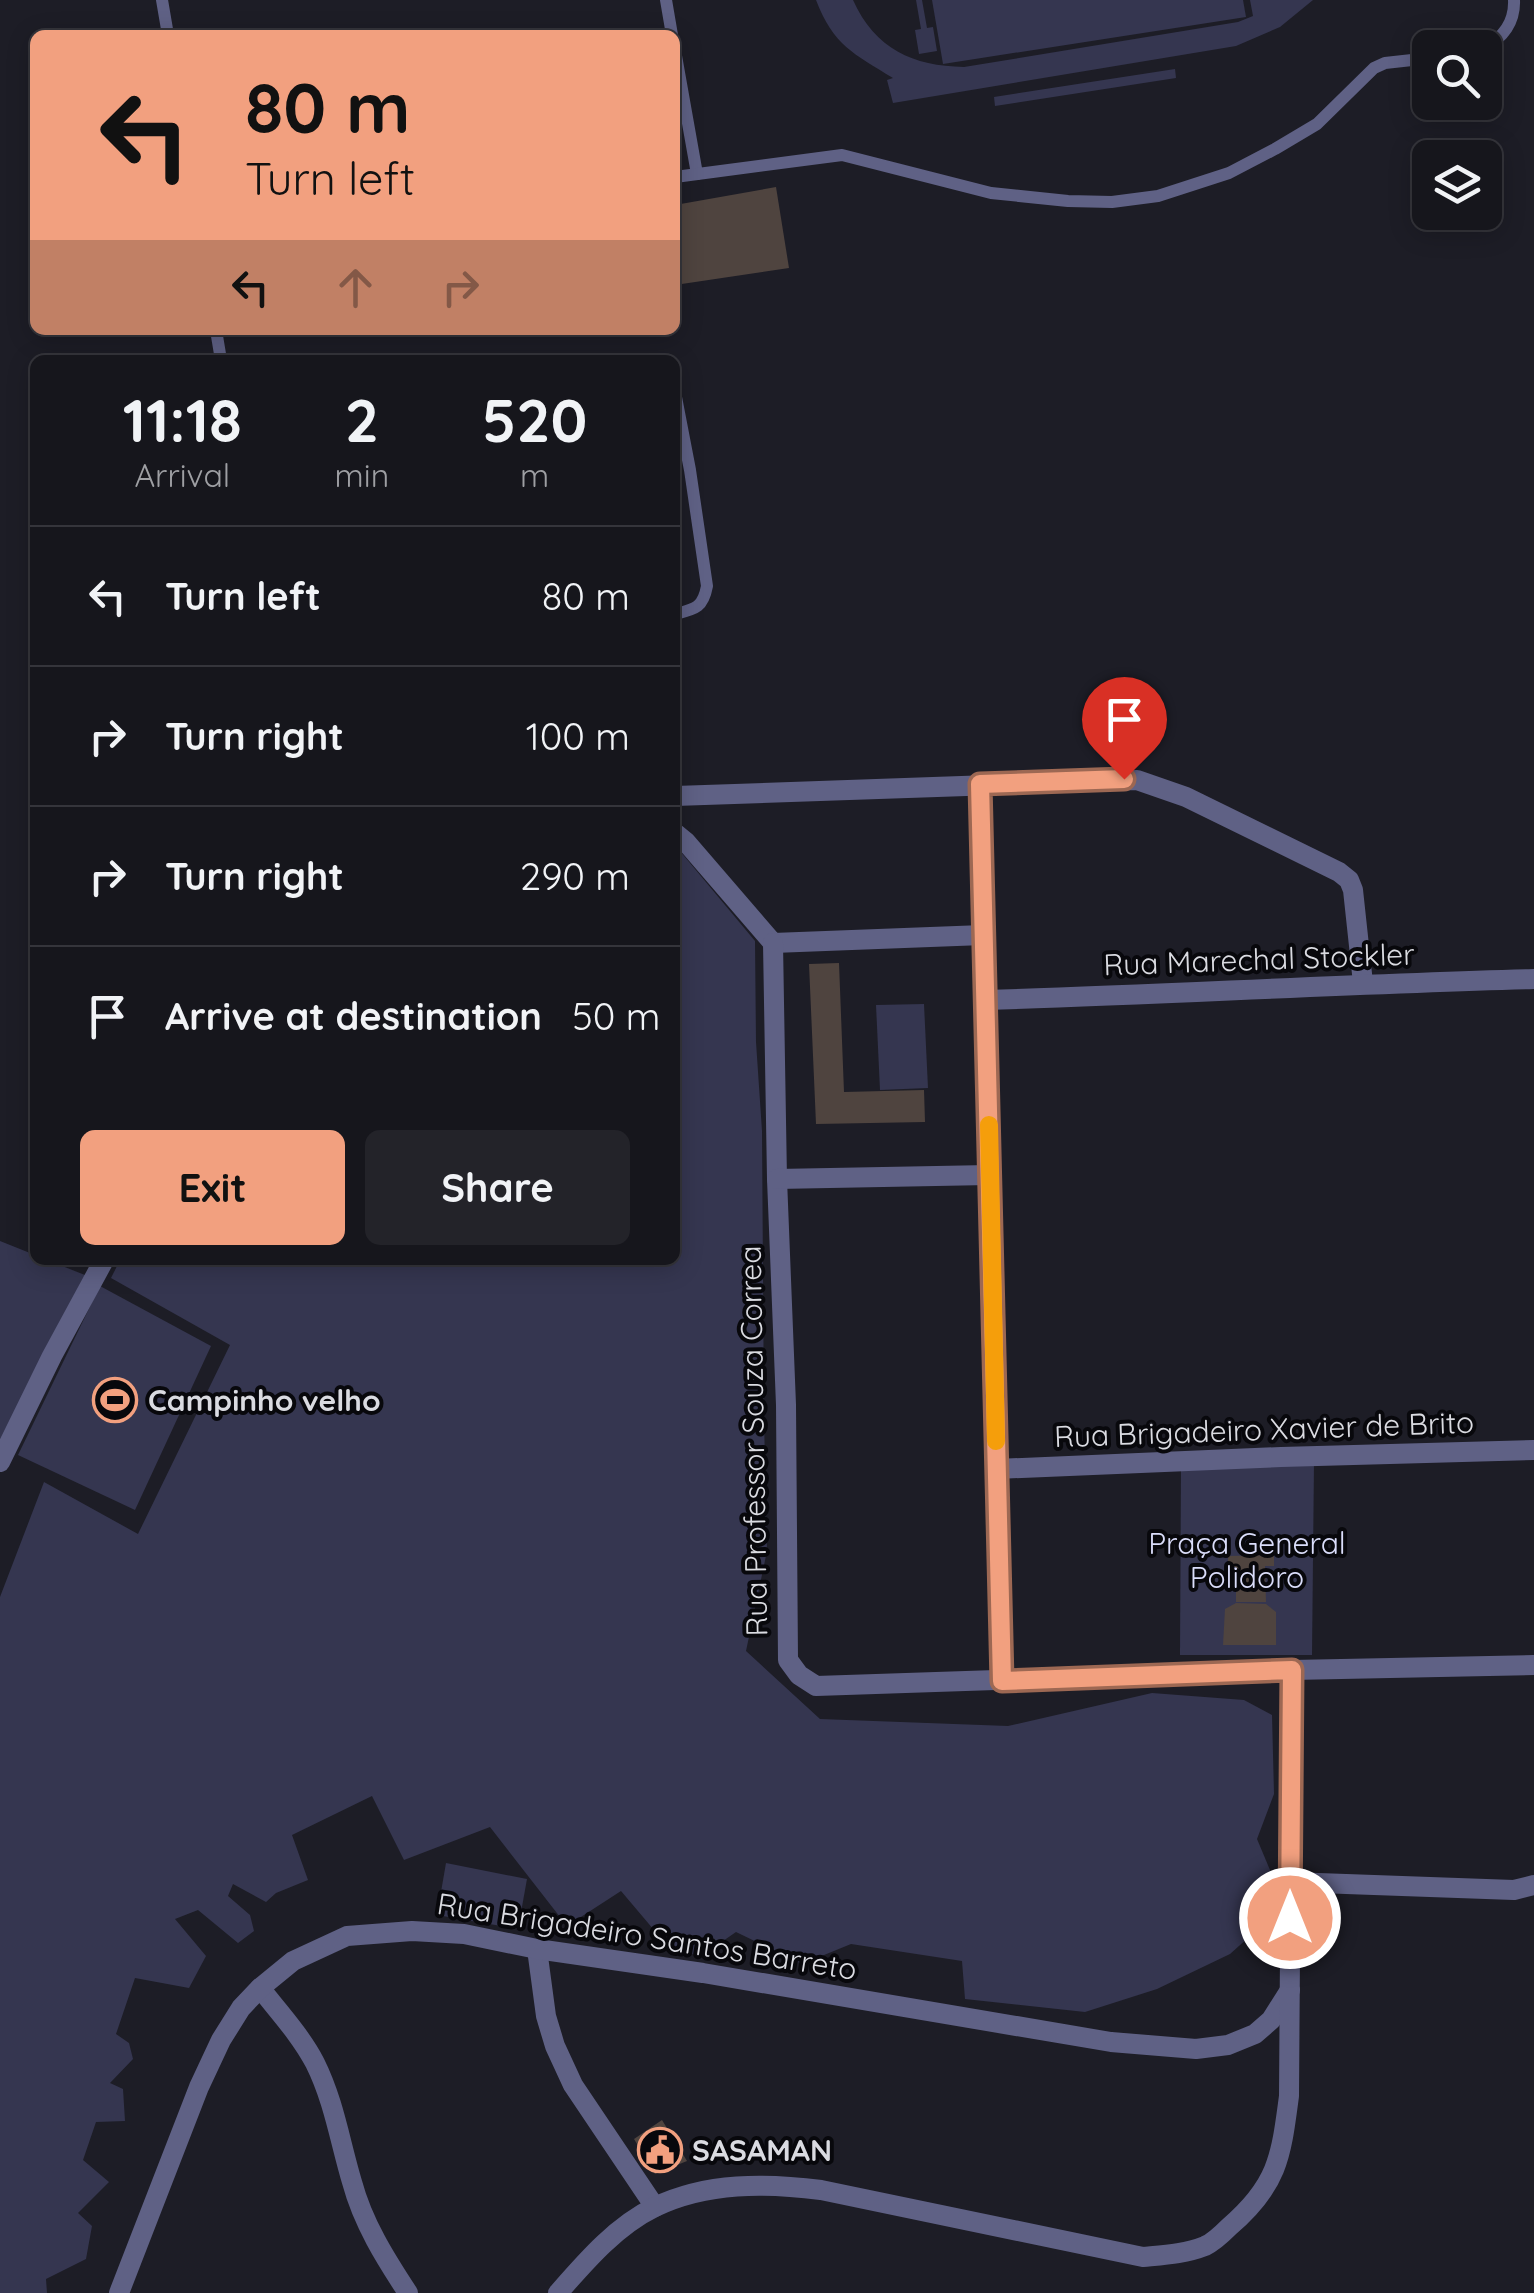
<!DOCTYPE html>
<meta charset="utf-8">
<style>
:root{--surface:#16161c;--page:#232329;--text:#f1f3f6;--muted:#9e9fa3;--line:#35353b;--accent:#f2a07f}
body{margin:0;font-family:Quicksand,sans-serif;background:var(--page);color:var(--text);height:100vh;display:flex;flex-direction:column;font-size:38px;white-space:nowrap}
*{box-sizing:border-box;margin:0}
p{font-size:32px;color:var(--muted)}
.icon{flex:none;width:55px;height:55px;fill:none;stroke:currentColor;stroke-width:2;stroke-linecap:round;stroke-linejoin:round}
.map{position:relative;flex:1;overflow:hidden}
.side{position:absolute;left:30px;top:355px;width:650px;height:910px;display:flex;flex-direction:column;background:var(--surface);border-radius:15px;box-shadow:0 5px 25px #0003,0 0 0 2px var(--line)}
.side>*{flex:none}
.banner{position:absolute;left:30px;top:30px;width:650px;height:305px;border-radius:15px;box-shadow:0 5px 25px #0003,0 0 0 2px var(--line);background:#f2a07f;color:#111;overflow:hidden}
.controls{position:absolute;left:1412px;top:30px;display:grid;gap:20px}
.controls a{display:grid;place-items:center;width:90px;height:90px;border-radius:15px;background:var(--surface);box-shadow:0 5px 25px #0003,0 0 0 2px var(--line);font-size:50px}
.pin{position:absolute;display:grid;place-items:center;width:85px;height:85px;color:#fff;margin:-102px -42px;border-radius:50% 50% 50% 0;rotate:-45deg;box-shadow:0 0 10px #0007}
.pin .icon{rotate:45deg}
.me{position:absolute;width:110px;margin:-55px;rotate:0deg;stroke-linejoin:round;filter:drop-shadow(0 0 8px #0008)}
.turn{display:flex;align-items:center;gap:35px;height:210px;padding:0 50px;font-size:45px}
.turn .icon{width:130px;height:130px;stroke-width:2.5}
.turn b{display:block;font-size:70px;line-height:85px}
.lanes{display:flex;align-items:center;height:95px;padding:0 50px;background:#0003;justify-content:center;gap:50px;direction:ltr}
.lanes .off{opacity:.35}
.eta{display:flex;justify-content:space-evenly;align-items:center;height:170px;text-align:center}
.eta b{font-size:60px;font-weight:700;line-height:70px}
.action{display:flex;gap:20px;margin-top:auto;padding:20px 50px}
.action a{flex:1;height:115px;border-radius:15px;background:var(--accent);color:#111;font-size:40px;font-weight:700;line-height:115px;text-align:center}
.action a+a{background:var(--page);color:var(--text)}
ul{padding:0;list-style:none}
li{display:flex;align-items:center;gap:30px;height:140px;padding:0 50px;border-top:2px solid var(--line)}
li div{flex:1}
li b{display:block;font-size:38px}
li em{font-style:normal}
.map>svg:first-child{display:block}
.green{fill:#353650}
.building{fill:#4f443f}
.lines{fill:none;stroke-linecap:round;stroke-linejoin:round}
.service{stroke:#5f6185;stroke-width:12}
.minor{stroke:#5f6185;stroke-width:20}
.route-casing{stroke:#9d6853;stroke-width:25}
.route{stroke:#f2a07f;stroke-width:18}
.slow{stroke:#f59e0b;stroke-width:18}
.labels{text-anchor:middle;dominant-baseline:central;stroke-width:8;stroke-linejoin:round;paint-order:stroke}
.street-label{font-size:30px;fill:#dadbe1;stroke:#08080c}
.poi-label{font-size:30px;font-weight:bold;fill:#dadbe1;stroke:#08080c;text-anchor:start}
.park-label{font-size:30px;fill:#daddfa;stroke:#08080c}
</style>
<div class="map">
<svg width="1534" height="2293" viewBox="0 0 1534 2293">
<rect width="100%" height="100%" fill="#1d1d26"/>
<!-- green -->
<g class="green">
<path d="M816,0H853C875,49 913,66 964,67L1238,22L1253,16L1250,0H1313L1280,27L1236,46L893,103L887,80L893,78C854,54 833,45 816,0Z"/>
<polygon points="916,0 922,0 927,28 933,27 937,51 919,54 915,30 921,29"/>
<polygon points="932,0 1243,0 1246,17 943,64"/>
<polygon points="1175,69 1176,78 995,106 994,97"/>
<polygon points="675,845 755,941 756,1042 762,1131 764,1419 767,1551 746,1651 820,1719 1008,1726 1152,1693 1244,1700 1272,1715 1274,1794 1257,1839 1270,1870 1258,1929 1230,1954 1157,1989 1085,2012 965,1999 962,1961 851,1944 802,1964 736,1932 700,1957 665,1943 621,1891 567,1926 490,1827 404,1860 372,1796 292,1835 308,1880 276,1893 266,1902 233,1884 228,1896 250,1915 254,1931 238,1943 198,1910 175,1919 206,1956 189,1988 135,1978 116,2034 129,2043 133,2059 110,2083 123,2089 125,2121 96,2122 83,2160 109,2182 78,2213 92,2226 86,2259 46,2279 47,2293 0,2293 0,1597 44,1482 138,1534 230,1345 111,1278 120,1260 675,1260"/>
<polygon points="924,1004 928,1088 880,1090 876,1005"/>
<polygon points="0,1241 35,1255 35,1260 47,1260 90,1277 0,1448"/>
<polygon points="100,1286 211,1346 135,1510 18,1455"/>
<polygon points="1314,1462 1312,1655 1180,1655 1181,1466"/>
<polygon points="446,1863 527,1879 518,1929 437,1915"/>
</g>
<!-- building -->
<g class="building">
<polygon points="776,187 789,268 675,285 675,205"/>
<polygon points="839,963 844,1092 924,1090 925,1122 816,1124 809,964"/>
<polygon points="1274,1555 1274,1566 1265,1566 1266,1602 1236,1602 1236,1567 1228,1567 1228,1556"/>
<polygon points="1236,1603 1266,1604 1276,1612 1276,1645 1223,1645 1225,1609"/>
<polygon points="662,2120 687,2161 655,2174 634,2139"/>
</g>
<g class="lines">
<!-- service -->
<g class="service">
<polyline points="162,0 168,35"/>
<polyline points="666,0 672,35"/>
<path d="M1484,48C1503,38 1515,22 1514,0"/>
<polyline points="675,50 697,174"/>
<polyline points="675,177 842,155 991,193 1068,201 1112,202 1158,196 1229,173 1275,149 1317,124 1374,68 1385,63 1430,58"/>
<polyline points="216,330 221,360"/>
<path d="M675,392L690,470L707,586C703,608 695,609 675,614"/>
</g>
<!-- minor -->
<g class="minor">
<polyline points="980,784 1002,1681"/>
<polyline points="675,796 1137,780 1186,797 1339,872 1349,880 1353,890 1363,983"/>
<polyline points="675,833 686,842 773,943 983,935"/>
<polyline points="773,943 777,1179 786,1405 788,1660 799,1675 816,1686 1292,1670 1534,1665"/>
<path d="M987,1000C1169,994 1352,984 1534,979"/>
<polyline points="777,1179 989,1175"/>
<polyline points="0,1462 52,1356 104,1260"/>
<polyline points="997,1469 1281,1457 1534,1450"/>
<polyline points="1290,1882 1514,1890 1534,1885"/>
<polyline points="537,1949 546,2016 555,2046 573,2085 655,2207"/>
<path d="M260,1988C279,2012 301,2036 315,2063C334,2101 340,2142 352,2182C363,2223 385,2258 408,2293"/>
<polyline points="119,2293 199,2087 221,2040 241,2008 260,1988 293,1961 347,1936 412,1931 464,1934 537,1949 703,1973 1111,2042 1196,2049 1228,2045 1255,2034 1271,2020 1290,1990"/>
<path d="M558,2293C586,2261 616,2226 655,2207C707,2182 766,2183 821,2190L1143,2257C1164,2255 1185,2254 1205,2246C1214,2242 1222,2234 1229,2227C1278,2185 1281,2157 1289,2096L1292,1670"/>
</g>
</g>
<g class="lines">
<defs>
<polyline id="route" points="1124,779 980,784 1002,1681 1292,1670 1290,1918"/>
</defs>
<!-- route casing -->
<use href="#route" class="route-casing"/>
<!-- route -->
<use href="#route" class="route"/>
<!-- slow -->
<polyline class="slow" points="989,1125 996,1441"/>
</g>
<!-- icons -->
<defs>
<symbol id="stadium-ring" viewBox="-11 -11 22 22"><circle r="9.5" fill="#08080c" stroke="#f2a07f" stroke-width="1.5"/><path d="M0-5a6.5 5 0 1 0 0 10a6.5 5 0 1 0 0-10ZM-3.5-1.8h7v3.6h-7Z" fill="#f2a07f"/></symbol>
<symbol id="civic-ring" viewBox="-11 -11 22 22"><circle r="9.5" fill="#08080c" stroke="#f2a07f" stroke-width="1.5"/><path d="M-.6-6.5H3V-4.5H.6V-3L4-1V1h2V6H-6V1h2V-1L-.6-3ZM-1.2 2.5V6h2.4V2.5Z" fill="#f2a07f"/></symbol>
</defs>
<g fill-rule="evenodd">
<use href="#stadium-ring" x="90" y="1375" width="50" height="50"/>
<use href="#civic-ring" x="635" y="2125" width="50" height="50"/>
</g>
<g class="labels">
<!-- street labels -->
<g class="street-label">
<text transform="translate(1259 959) rotate(-2)">Rua Marechal Stockler</text>
<text transform="translate(1264 1429) rotate(-2)">Rua Brigadeiro Xavier de Brito</text>
<text transform="translate(753 1441) rotate(-91)">Rua Professor Souza Correa</text>
<text transform="translate(647 1936) rotate(9)">Rua Brigadeiro Santos Barreto</text>
</g>
<!-- poi labels -->
<g class="poi-label">
<text x="148" y="1400">Campinho velho</text>
<text x="692" y="2150">SASAMAN</text>
</g>
<!-- park labels -->
<g class="park-label">
<text x="1247" y="1543">Praça General<tspan x="1247" dy="34">Polidoro</tspan></text>
</g>
</g>
</svg>
<div class="controls">
<a><svg class="icon" aria-label="search" viewBox="0 0 24 24"><circle cx="10" cy="10" r="6"/><path d="M15 15l6 6"/></svg></a>
<a><svg class="icon" aria-label="layers" viewBox="0 0 24 24"><path d="M12 4l9 5-9 5-9-5zM3 14l9 5 9-5"/></svg></a>
</div>
<div class="pin" style="left:1124px;top:779px;background:#d93025"><svg class="icon" aria-label="arrive" viewBox="0 0 24 24"><path d="M6 21V4h12l-3 4 3 4H6"/></svg></div>
<svg class="me" style="left:1290px;top:1918px" viewBox="-20 -20 40 40"><circle r="17" fill="#f2a07f" stroke="#fff" stroke-width="3"/><path d="M0-11L8 9 0 5-8 9z" fill="#fff"/></svg>
<div class="banner">
<div class="turn"><svg class="icon" aria-label="left" viewBox="0 0 24 24"><path d="M17 20v-9H6M10 6l-5 5 5 5"/></svg><div><b>80 m</b>Turn left</div></div>
<div class="lanes"><svg class="icon" aria-label="left" viewBox="0 0 24 24"><path d="M17 20v-9H6M10 6l-5 5 5 5"/></svg><svg class="icon off" aria-label="ahead" viewBox="0 0 24 24"><path d="M12 20V5M6 11l6-6 6 6"/></svg><svg class="icon off" aria-label="right" viewBox="0 0 24 24"><path d="M7 20v-9h11M14 6l5 5-5 5"/></svg></div>
</div>
<section class="side">
<div class="eta">
<div><b>11:18</b><p>Arrival</p></div>
<div><b>2</b><p>min</p></div>
<div><b>520</b><p>m</p></div>
</div>
<ul>
<li><svg class="icon" aria-label="left" viewBox="0 0 24 24"><path d="M17 20v-9H6M10 6l-5 5 5 5"/></svg><div><b>Turn left</b></div><em>80 m</em></li>
<li><svg class="icon" aria-label="right" viewBox="0 0 24 24"><path d="M7 20v-9h11M14 6l5 5-5 5"/></svg><div><b>Turn right</b></div><em>100 m</em></li>
<li><svg class="icon" aria-label="right" viewBox="0 0 24 24"><path d="M7 20v-9h11M14 6l5 5-5 5"/></svg><div><b>Turn right</b></div><em>290 m</em></li>
<li><svg class="icon" aria-label="arrive" viewBox="0 0 24 24"><path d="M6 21V4h12l-3 4 3 4H6"/></svg><div><b>Arrive at destination</b></div><em>50 m</em></li>
</ul>
<div class="action"><a>Exit</a><a>Share</a></div>
</section>
</div>
